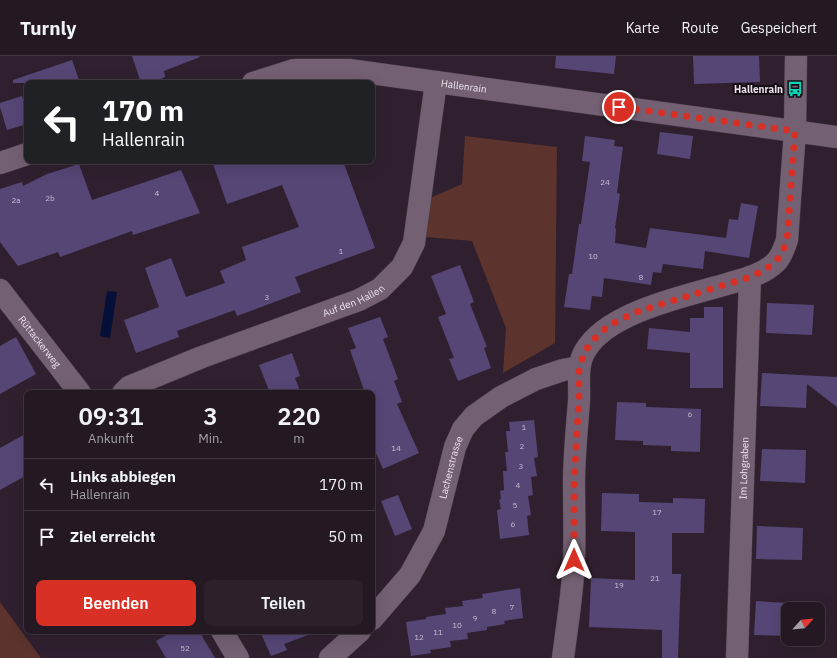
<!DOCTYPE html>
<html lang="de">
<meta charset="utf-8">
<style>
:root{--surface:#241823;--page:#2c212b;--text:#f1f3f6;--muted:#a3a0a6;--line:#413741;--accent:#d93025}
body{margin:0;font-family:"IBM Plex Sans",sans-serif;background:var(--page);color:var(--text);height:100vh;display:flex;flex-direction:column;font-size:15px;white-space:nowrap}
*{box-sizing:border-box;margin:0}
p{font-size:13px;color:var(--muted)}
.icon{flex:none;width:22px;height:22px;fill:none;stroke:currentColor;stroke-width:2;stroke-linecap:round;stroke-linejoin:round}
.map{position:relative;flex:1;overflow:hidden}
.details{position:absolute;left:24px;top:334px;width:351px;height:244px;display:flex;flex-direction:column;background:var(--surface);border-radius:8px;box-shadow:0 4px 16px #0002,0 0 0 1px var(--line)}
.details>*{flex:none}
.guide{position:absolute;left:24px;top:24px;width:351px;height:84px;border-radius:8px;box-shadow:0 4px 16px #0002,0 0 0 1px var(--line);background:#202124;color:#fff;overflow:hidden}
.needle{width:26px;rotate:63deg}
.controls{position:absolute;left:781px;top:546px;display:grid;gap:8px}
.controls a{display:grid;place-items:center;width:44px;height:44px;border-radius:8px;background:var(--surface);box-shadow:0 4px 16px #0002,0 0 0 1px var(--line);font-size:20px}
.pin{position:absolute;display:grid;place-items:center;width:34px;height:34px;color:#fff;margin:-17px;border:2px solid #fff;border-radius:50%;box-shadow:0 1px 4px #0007}
.me{position:absolute;width:44px;margin:-22px;rotate:0deg;stroke-linejoin:round;filter:drop-shadow(0 0 3px #0008)}
.turn{display:flex;align-items:center;gap:14px;height:84px;padding:0 12px;font-size:18px}
.turn .icon{width:52px;height:52px;stroke-width:2.5}
.turn b{display:block;font-size:28px;line-height:34px}
.eta{display:flex;justify-content:space-evenly;align-items:center;height:68px;text-align:center}
.eta b{font-size:24px;font-weight:600;line-height:28px}
.cta{display:flex;gap:8px;margin-top:auto;padding:8px 12px}
.cta a{flex:1;height:46px;border-radius:8px;background:var(--accent);color:#fff;font-size:16px;font-weight:600;line-height:46px;text-align:center}
.cta a+a{background:var(--page);color:var(--text)}
ul{padding:0;list-style:none}
li{display:flex;align-items:center;gap:12px;height:52px;padding:0 12px;border-top:1px solid var(--line)}
li div{flex:1}
li b{display:block;font-size:15px}
li em{font-style:normal}
header{display:flex;align-items:center;gap:24px;box-sizing:border-box;height:56px;padding:0 20px;background:var(--surface);border-bottom:1px solid var(--line)}
header strong{font-size:19px}
nav{display:flex;gap:22px;margin-inline-start:auto;font-size:14px}
.map>svg:first-child{display:block}
.green{fill:#5c332d}
.water{fill:#060f37}
.building{fill:#554676}
.lines{fill:none;stroke-linecap:round;stroke-linejoin:round}
.street-casing{stroke:#4b3d4b;stroke-width:23}
.street{stroke:#736072;stroke-width:22}
.route{stroke:#d93025;stroke-width:7;stroke-dasharray:0 12.6}
.labels{text-anchor:middle;dominant-baseline:central;stroke-width:4;stroke-linejoin:round;paint-order:stroke}
.number-label{font-size:8px;fill:#c8bcd0}
.street-label{font-size:10px;fill:#eee3ee;stroke:#140c13}
.poi-label{font-size:10px;font-weight:bold;fill:#eee3ee;stroke:#140c13;text-anchor:end}
</style>
<header>
<strong>Turnly</strong>
<nav><a>Karte</a><a>Route</a><a>Gespeichert</a></nav>
</header>
<div class="map">
<svg width="837" height="602" viewBox="0 0 837 602">
<rect width="100%" height="100%" fill="#30202f"/>
<!-- green -->
<g class="green">
<polygon points="465,80 557,91 555,287 503,317 506,272 472,185 426,181 430,142 462,128"/>
<polygon points="0,546 41,602 0,602"/>
</g>
<!-- water -->
<polygon class="water" points="107,235 117,236 110,282 100,280"/>
<!-- building -->
<g class="building">
<polygon points="132,0 199,0 200,1 164,15 165,21 151,27 141,27"/>
<polygon points="556,0 616,0 614,18 555,12"/>
<polygon points="693,0 759,0 760,26 694,28"/>
<polygon points="72,4 80,27 13,27 13,24"/>
<polygon points="22,40 27,55 27,68 7,74 0,51 0,47"/>
<polygon points="660,76 693,80 690,103 657,98"/>
<polygon points="585,80 615,84 614,90 623,91 617,137 620,138 615,172 616,173 615,187 646,192 650,172 726,182 729,163 738,164 741,147 758,150 749,202 705,195 703,213 663,208 661,217 653,216 651,229 604,222 602,241 592,240 590,254 564,251 569,218 572,218 579,168 581,168 590,106 582,105"/>
<polygon points="212,105 343,105 375,192 295,221 301,236 237,260 235,254 177,275 179,281 136,297 124,264 159,251 145,212 171,202 186,241 225,227 220,215 246,204 242,191 299,171 282,129 227,148"/>
<polygon points="79,108 92,144 181,114 200,157 133,179 132,175 60,201 58,196 18,210 0,186 0,133 22,126 23,130 47,118"/>
<polygon points="460,209 474,246 470,248 487,291 484,292 491,312 458,325 449,303 454,302 438,261 446,258 431,220"/>
<polygon points="767,247 814,249 812,279 766,277"/>
<polygon points="704,251 723,251 723,332 690,332 690,297 647,293 649,272 690,276 690,262 704,262"/>
<polygon points="380,261 388,281 383,283 398,323 394,325 402,346 397,348 419,397 383,413 372,388 372,337 365,337 350,294 356,292 348,272"/>
<polygon points="16,281 36,318 0,338 0,290"/>
<polygon points="292,297 300,320 295,322 301,337 270,337 259,309"/>
<polygon points="762,317 837,321 837,351 807,328 806,352 760,350"/>
<polygon points="617,346 646,347 646,351 701,353 700,396 671,395 671,390 643,389 643,385 615,384"/>
<polygon points="534,364 538,401 534,402 537,420 531,421 533,439 528,440 531,459 527,460 529,479 500,483 497,454 501,453 499,444 501,443 500,435 504,434 503,415 507,415 505,396 508,396 506,375 510,375 509,366"/>
<polygon points="27,377 27,419 0,434 0,392"/>
<polygon points="762,393 806,394 805,427 760,425"/>
<polygon points="602,437 639,438 639,446 673,447 673,442 705,443 704,477 672,477 672,518 681,518 678,602 662,602 662,574 589,571 591,522 635,524 635,476 601,475"/>
<polygon points="398,439 412,473 395,480 381,445"/>
<polygon points="757,470 803,472 802,504 756,503"/>
<polygon points="520,532 523,562 504,565 505,568 487,571 487,574 467,577 468,583 450,585 451,591 430,594 431,597 411,600 406,566 426,563 426,561 446,558 445,552 463,550 462,545 483,542 482,538"/>
<polygon points="756,545 788,547 788,580 754,579"/>
<polygon points="173,575 199,575 215,602 166,602 156,585"/>
<polygon points="260,575 316,575 316,576 284,588 287,594 271,600"/>
</g>
<g class="lines">
<defs>
<g id="street">
<path id="s1" d="M253,27L294,14H349L837,81"/>
<polyline points="0,107 27,98"/>
<path id="s2" d="M0,234L80,337"/>
<path id="s3" d="M123,337L129,331L202,301L359,244L380,233L402,211L414,187L436,26"/>
<path id="s4" d="M372,563L410,519L434,475L455,391L463,373L474,360L501,341L536,323L563,314L579,311"/>
<polyline points="222,575 238,602"/>
<polyline points="330,602 360,575"/>
<path d="M563,602C567,570 573,535 574,503C575,477 574,452 574,427C574,400 577,372 579,345C580,329 576,310 585,295C607,256 686,240 727,228C744,223 763,219 776,206C782,200 784,192 787,184L795,75L796,0"/>
<path id="s5" d="M737,602L750,221"/>
</g>
</defs>
<!-- street casing -->
<use href="#street" class="street-casing"/>
<!-- street -->
<use href="#street" class="street"/>
</g>
<g class="lines">
<!-- route -->
<path class="route" d="M574,504V426L579,342V312L585,295L596,281L606,272L619,264L639,255L750,221C771,211 779,207 787,184L795,75L619,51"/>
</g>
<!-- icons -->
<defs>
<symbol id="bus-bare" viewBox="-9 -9 18 18"><path d="M-5-6H5V4H4V6H2V4H-2V6H-4V4H-5ZM-3.5-4V0h7V-4ZM-3.5 1.2v1.5H-2V1.2ZM2 1.2v1.5H3.5V1.2Z" fill="#07d5b6" stroke="#140c13" stroke-width="2.5" paint-order="stroke"/></symbol>
</defs>
<g fill-rule="evenodd">
<use href="#bus-bare" x="784" y="22" width="22" height="22"/>
</g>
<g class="labels">
<!-- number labels -->
<g class="number-label">
<text x="605" y="126">24</text>
<text x="157" y="137">4</text>
<text x="50" y="142">2b</text>
<text x="16" y="144">2a</text>
<text x="341" y="195">1</text>
<text x="593" y="200">10</text>
<text x="641" y="221">8</text>
<text x="267" y="241">3</text>
<text x="690" y="358">6</text>
<text x="524" y="371">1</text>
<text x="522" y="390">2</text>
<text x="396" y="392">14</text>
<text x="521" y="410">3</text>
<text x="518" y="429">4</text>
<text x="515" y="449">5</text>
<text x="657" y="456">17</text>
<text x="513" y="468">6</text>
<text x="655" y="522">21</text>
<text x="619" y="529">19</text>
<text x="512" y="551">7</text>
<text x="494" y="555">8</text>
<text x="475" y="562">9</text>
<text x="457" y="569">10</text>
<text x="438" y="576">11</text>
<text x="419" y="581">12</text>
<text x="185" y="592">52</text>
</g>
<!-- street labels -->
<g class="street-label">
<text stroke="none"><textPath href="#s1" startOffset="214">Hallenrain</textPath></text>
<text stroke="none"><textPath href="#s3" startOffset="249">Auf den Hallen</textPath></text>
<text stroke="none"><textPath href="#s2" startOffset="65">Rüttackerweg</textPath></text>
<text stroke="none"><textPath href="#s4" startOffset="174">Lachenstrasse</textPath></text>
<text stroke="none"><textPath href="#s5" startOffset="190">Im Lohgraben</textPath></text>
</g>
<!-- poi labels -->
<g class="poi-label">
<text x="783" y="33">Hallenrain</text>
</g>
</g>
</svg>
<div class="controls">
<a><svg class="needle" viewBox="-14 -14 28 28"><path d="M0-13l5 13h-10z" fill="#e53935"/><path d="M0 13l5-13h-10z" fill="#a3a0a6"/></svg></a>
</div>
<div class="pin" style="left:619px;top:51px;background:#d93025"><svg class="icon" aria-label="arrive" viewBox="0 0 24 24"><path d="M6 21V4h12l-3 4 3 4H6"/></svg></div>
<svg class="me" style="left:574px;top:504px" viewBox="-20 -20 40 40"><path d="M0-17L14 15 0 8-14 15z" fill="#d93025" stroke="#fff" stroke-width="4"/></svg>
<div class="guide">
<div class="turn"><svg class="icon" aria-label="left" viewBox="0 0 24 24"><path d="M17 20v-9H6M10 6l-5 5 5 5"/></svg><div><b>170 m</b>Hallenrain</div></div>
</div>
<section class="details">
<div class="eta">
<div><b>09:31</b><p>Ankunft</p></div>
<div><b>3</b><p>Min.</p></div>
<div><b>220</b><p>m</p></div>
</div>
<ul>
<li><svg class="icon" aria-label="left" viewBox="0 0 24 24"><path d="M17 20v-9H6M10 6l-5 5 5 5"/></svg><div><b>Links abbiegen</b><p>Hallenrain</p></div><em>170 m</em></li>
<li><svg class="icon" aria-label="arrive" viewBox="0 0 24 24"><path d="M6 21V4h12l-3 4 3 4H6"/></svg><div><b>Ziel erreicht</b></div><em>50 m</em></li>
</ul>
<div class="cta"><a>Beenden</a><a>Teilen</a></div>
</section>
</div>
